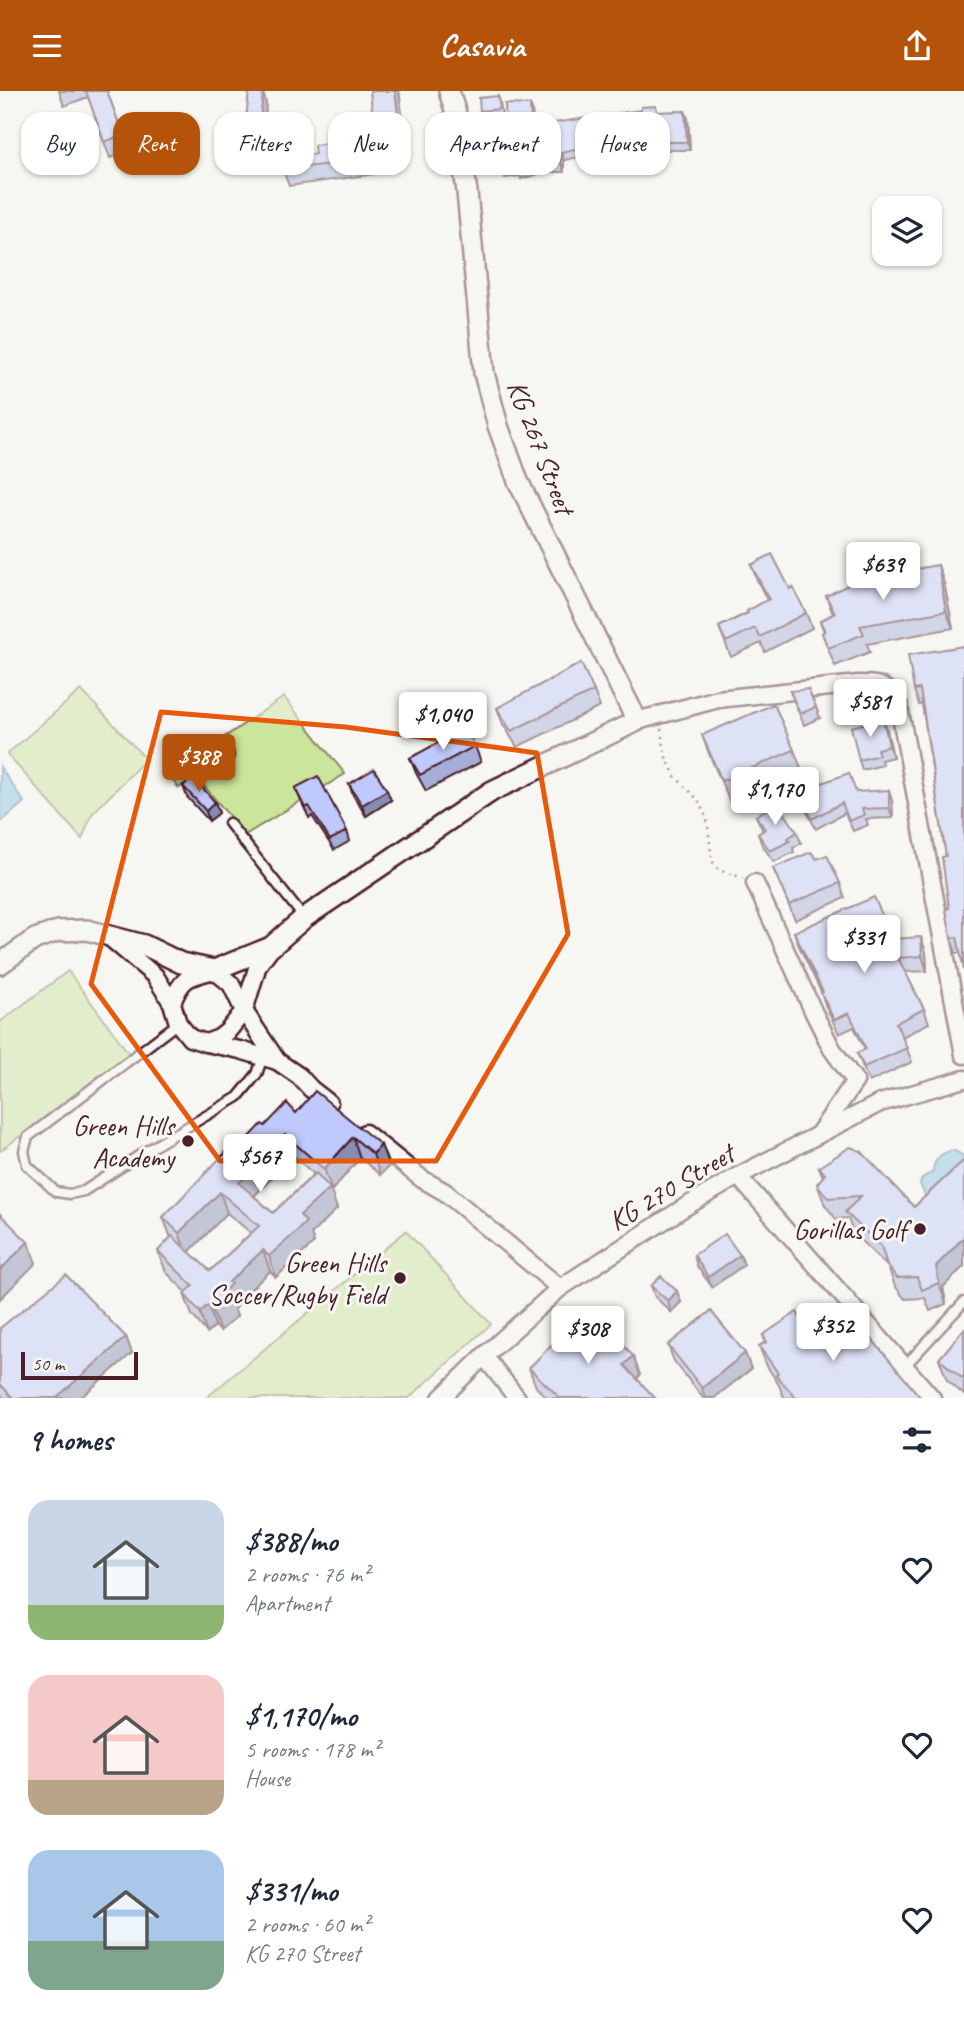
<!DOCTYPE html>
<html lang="en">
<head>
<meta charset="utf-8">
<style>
	body { margin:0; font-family:Caveat,sans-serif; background:#f2f2f3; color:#1f2937; height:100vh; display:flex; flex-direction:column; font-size:26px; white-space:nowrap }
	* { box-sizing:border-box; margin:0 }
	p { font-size:23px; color:#747a83 }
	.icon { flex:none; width:38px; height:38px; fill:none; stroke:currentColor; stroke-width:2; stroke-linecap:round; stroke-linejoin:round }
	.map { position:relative; height:1307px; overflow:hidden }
	.drawer { display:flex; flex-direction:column; background:#fff; flex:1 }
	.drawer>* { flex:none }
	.top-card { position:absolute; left:21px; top:21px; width:922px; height:63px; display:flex; gap:14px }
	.fabs { position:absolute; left:872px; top:105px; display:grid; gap:14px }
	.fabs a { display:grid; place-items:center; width:70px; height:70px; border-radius:14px; background:#fff; box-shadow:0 2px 5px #0004; font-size:35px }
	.scale { position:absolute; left:21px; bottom:18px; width:117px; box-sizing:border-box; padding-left:7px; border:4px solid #4a1f2b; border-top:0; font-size:19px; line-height:24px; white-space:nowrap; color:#4a1f2b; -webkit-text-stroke:5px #f6f6f2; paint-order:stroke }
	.price { position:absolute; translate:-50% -60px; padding:0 16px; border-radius:7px; background:#fff; color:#222; font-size:23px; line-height:46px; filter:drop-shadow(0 2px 4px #0008) }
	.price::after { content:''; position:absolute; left:50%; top:42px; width:21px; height:16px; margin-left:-10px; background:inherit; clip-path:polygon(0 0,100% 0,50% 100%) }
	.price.selected { background:#b45309; color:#fff }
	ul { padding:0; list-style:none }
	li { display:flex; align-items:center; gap:21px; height:175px; padding:0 28px }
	li span { display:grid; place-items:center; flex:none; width:196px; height:140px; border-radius:21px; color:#555 }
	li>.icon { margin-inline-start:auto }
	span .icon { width:84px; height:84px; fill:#fffc; stroke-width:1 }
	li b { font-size:30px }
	h2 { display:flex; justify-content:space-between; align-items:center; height:84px; padding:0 28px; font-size:30px }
	.tag { padding:0 24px; border-radius:21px; background:#fff; box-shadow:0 2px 5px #0004; font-size:24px; line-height:63px }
	.tag.selected { background:#b45309; color:#fff }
	header { display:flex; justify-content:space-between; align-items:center; height:91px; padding:0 28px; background:#b45309; color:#fff; font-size:32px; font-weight:700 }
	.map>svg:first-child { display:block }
	.green { fill:#cbe59b; stroke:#8a8263; stroke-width:2 }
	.water { fill:#85c3e5; stroke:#6d819b; stroke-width:2 }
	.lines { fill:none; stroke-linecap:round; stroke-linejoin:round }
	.service-casing { stroke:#4a1f2b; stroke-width:13 }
	.minor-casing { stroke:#4a1f2b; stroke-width:21 }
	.tertiary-casing { stroke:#4a1f2b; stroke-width:24 }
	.path { stroke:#4a1f2b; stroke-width:2.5; stroke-dasharray:2 5; stroke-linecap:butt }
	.service { stroke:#f6f6f2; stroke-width:8 }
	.minor { stroke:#f6f6f2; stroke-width:16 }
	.tertiary { stroke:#f6f6f2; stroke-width:19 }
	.wall { fill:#a5add8; stroke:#4a1f2b; stroke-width:2; fill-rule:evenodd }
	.shaded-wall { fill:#868db0; stroke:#4a1f2b; stroke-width:2 }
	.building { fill:#c0c9fb; stroke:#4a1f2b; stroke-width:2 }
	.marked { fill:none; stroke:#e8590c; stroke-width:5; stroke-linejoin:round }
	.poi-dot { fill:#4a1f2b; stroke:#f6f6f2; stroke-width:2.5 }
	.labels { text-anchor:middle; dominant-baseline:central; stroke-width:6; stroke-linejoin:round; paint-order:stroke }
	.street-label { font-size:28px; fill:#4a1f2b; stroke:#f6f6f2 }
	.poi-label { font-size:28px; fill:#4a1f2b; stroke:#f6f6f2; text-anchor:end }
</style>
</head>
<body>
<header><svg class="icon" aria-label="menu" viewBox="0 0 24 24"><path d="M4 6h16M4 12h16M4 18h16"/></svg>Casavia<svg class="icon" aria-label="share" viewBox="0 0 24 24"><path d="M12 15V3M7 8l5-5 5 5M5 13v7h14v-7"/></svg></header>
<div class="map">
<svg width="964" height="1307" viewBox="0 0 964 1307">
	<rect width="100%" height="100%" fill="#f6f6f2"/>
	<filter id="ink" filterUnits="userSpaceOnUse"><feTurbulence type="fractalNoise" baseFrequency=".0143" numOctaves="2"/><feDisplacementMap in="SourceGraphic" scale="14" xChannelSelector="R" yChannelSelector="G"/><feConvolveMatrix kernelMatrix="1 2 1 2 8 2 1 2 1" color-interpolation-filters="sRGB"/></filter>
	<g filter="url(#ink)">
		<g class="green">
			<polygon points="81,599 146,668 92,723 82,748 7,663"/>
			<polygon points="284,606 345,683 245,744 195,684 179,697 168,684"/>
			<polygon points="68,880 130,964 0,1060 0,931"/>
			<polygon points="406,1140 491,1233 409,1307 206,1307"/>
		</g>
		<g class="water">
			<polygon points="0,676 24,711 0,732"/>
			<path d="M953 1059 964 1065V1093L926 1107 920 1093 922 1087 933 1081C933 1068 941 1062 953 1059Z"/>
		</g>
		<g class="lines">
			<defs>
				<g id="service">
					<polyline points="229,732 304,827"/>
					<polyline points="178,932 28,1046 24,1060 27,1074 56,1101 70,1103 84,1100 146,1060 238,1006 257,983 263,966"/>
					<polyline points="904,1276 964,1211"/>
				</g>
				<g id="minor">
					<path d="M637 630 718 608 858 593C881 593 887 594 899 615L964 964"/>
					<polyline points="755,792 814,922 832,958 855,990 820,1041"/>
					<path d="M108 845 155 885 172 912 178 932 190 947 206 952 219 947 228 940 244 920 231 893 214 879C188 886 182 886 172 912"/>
					<polyline points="271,856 258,874 244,920 277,970 299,985 311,998 329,1012"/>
					<polyline points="206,952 240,959 277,970"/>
					<polyline points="365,1042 422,1088 445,1101 560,1197"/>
					<polyline points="738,1085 932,1307"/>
					<polyline points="484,1265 517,1307"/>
					<polyline points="441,1307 484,1265 560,1197 685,1116 738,1085 880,1012 964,988"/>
				</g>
				<polyline id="tertiary" points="0,873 35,848 58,840 87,839 144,854 181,872 214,879 271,856 304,827 492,700 637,630 518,390 498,335 484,282 467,101 456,23 449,0"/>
			</defs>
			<use href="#service" class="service-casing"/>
			<use href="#minor" class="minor-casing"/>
			<use href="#tertiary" class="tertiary-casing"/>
			<polyline class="path" points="661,638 666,666 675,685 698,709 707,728 712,770 719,779 743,787"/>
			<use href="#service" class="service"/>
			<use href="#minor" class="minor"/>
			<use href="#tertiary" class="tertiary"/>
		</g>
		<g class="wall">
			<polygon points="59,0 107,0 129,60 110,67 88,6 64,15"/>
			<polygon points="399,0 406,54 394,55 397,80 289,95 283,79 315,63 375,45"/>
			<polygon points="263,2 266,12 264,41 250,40 246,29"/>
			<polygon points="498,5 500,11 502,24 482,25 480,20"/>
			<polygon points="530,14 532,19 533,36 508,38 506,32"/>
			<polygon points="685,20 688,28 690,59 664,59 664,57 610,63 609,60 564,69 564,81 546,81 521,88 520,85 505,87 502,79 547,54 659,21"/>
			<polygon points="277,52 279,57 280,73 266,75 264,69"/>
			<polygon points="751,474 790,498 806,522 812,537 765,561 761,552 731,566 719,536 747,522 767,509 757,489"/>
			<polygon points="944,492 953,537 867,553 870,561 835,575 822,542 824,541 820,530 833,523 826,505"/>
			<polygon points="964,555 960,862 956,862 951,847 946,765 922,613 919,614 914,599"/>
			<polygon points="594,600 600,616 517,656 503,633 497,617"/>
			<polygon points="790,600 816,616 820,627 804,634"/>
			<polygon points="883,628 887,639 893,666 881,669 883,674 862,679 859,669"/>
			<polygon points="702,644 794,659 802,680 730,711 710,665"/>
			<polygon points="475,655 481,671 426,700 416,682 410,667"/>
			<polygon points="233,659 234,664 232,674 227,676 222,676 216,667 214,662"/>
			<polygon points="349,693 391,709 366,725 353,704"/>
			<polygon points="819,693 892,710 893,727 866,728 868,734 853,740 845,722 816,738 801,710 797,700"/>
			<polygon points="183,695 215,711 219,722 209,730 187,706"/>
			<polygon points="295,697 347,740 350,750 334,759 312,725 309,727"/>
			<polygon points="756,725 797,741 801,752 793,757 794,761 774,771 762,754 758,743 763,740"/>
			<polygon points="773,777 840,792 845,807 795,829"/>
			<polygon points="794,841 893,848 926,861 927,880 905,881 924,918 929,932 902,946 912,971 869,991 857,962 865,958 854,936 839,943 826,916 821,901 799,855"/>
			<path d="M296 1022 381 1054 389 1075 380 1084 360 1067 332 1099 330 1098 337 1118 311 1143 314 1152 276 1186 270 1180 237 1211 238 1214 234 1218 237 1225 220 1240 215 1235 207 1242 192 1224 184 1203 186 1201 166 1181 158 1160 171 1147 163 1126 265 1035ZM293 1065 314 1083 273 1122 254 1105ZM227 1122 251 1142 210 1180 189 1161Z"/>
			<polygon points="964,1069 964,1175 943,1196 946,1213 930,1220 925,1207 905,1208 895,1195 888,1176 853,1142 848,1127 836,1128 825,1114 817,1093 823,1086 819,1076 914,1116"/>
			<polygon points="694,1164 740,1164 744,1174 712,1196 697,1175"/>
			<polygon points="651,1195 681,1211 671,1221 655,1206"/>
			<polygon points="0,1237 126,1246 132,1262 80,1307 4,1307 0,1303"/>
			<polygon points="964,1238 964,1304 947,1289 939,1268"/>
			<polygon points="763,1244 816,1251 921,1307 785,1307 783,1304 779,1294 767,1275 759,1255 765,1251"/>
			<polygon points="558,1249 619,1258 633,1265 640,1284 637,1288 655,1307 547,1307 536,1296 529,1277"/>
			<polygon points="668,1254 745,1262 751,1278 714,1307 703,1307 674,1270"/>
		</g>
		<g class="shaded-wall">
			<polygon points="395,0 399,0 406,54 400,38"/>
			<polygon points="263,2 266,12 264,41 260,30"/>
			<polygon points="530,14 532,19 533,36 531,31"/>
			<polygon points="685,20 688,28 690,59 687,51"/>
			<polygon points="388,40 394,55 397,80 392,65"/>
			<polygon points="561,61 564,69 564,81 561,72"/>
			<polygon points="938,474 944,492 953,537 946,520"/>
			<polygon points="883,628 887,639 893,666 889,655"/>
			<polygon points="233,659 234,664 232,674 230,668"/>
			<polygon points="387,699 391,709 366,725 362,714"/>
			<polygon points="889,699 892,710 893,727 889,717"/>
			<polygon points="215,711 219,722 209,730 206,720"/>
			<polygon points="921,846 926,861 927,880 922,865"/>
			<polygon points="285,1044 293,1065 246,1113 239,1092"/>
			<polygon points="353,1046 360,1067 332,1099 324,1078"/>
			<polygon points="381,1054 389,1075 380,1084 373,1063"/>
			<polygon points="330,1097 337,1118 311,1143 314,1152 276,1186 269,1165 300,1124"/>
			<polygon points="220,1101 227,1122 187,1163 179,1142"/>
			<polygon points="964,1146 964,1175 943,1196 946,1213 939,1192 936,1175"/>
			<polygon points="28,1151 36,1172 0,1208 0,1179"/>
			<polygon points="263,1159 270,1180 237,1211 238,1214 234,1218 237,1225 220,1240 212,1219 229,1191"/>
			<polygon points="740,1164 744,1174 712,1196 708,1186"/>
			<polygon points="677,1200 681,1211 671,1221 668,1210"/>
			<polygon points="208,1214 215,1235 207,1242 200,1221"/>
			<polygon points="126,1246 132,1262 80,1307 56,1307"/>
			<polygon points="745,1262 751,1278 714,1307 705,1307 702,1297"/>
			<polygon points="633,1265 640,1284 631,1294 624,1274"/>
		</g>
		<g class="building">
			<polygon points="86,0 107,0 123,44 104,51"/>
			<polygon points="249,0 263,2 260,30 246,29"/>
			<polygon points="370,0 395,0 400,38 388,40 392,65 283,79 281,67 315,63 314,54 375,45"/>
			<polygon points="498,5 500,18 480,20 479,7"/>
			<polygon points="505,13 530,14 531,31 506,32"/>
			<polygon points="656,15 657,21 685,20 687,51 661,51 661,49 607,55 607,51 561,61 561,72 543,73 518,79 517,76 502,79 500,63 547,54 546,33 641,19 641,16"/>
			<polygon points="277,52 278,68 264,69 262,53"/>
			<polygon points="772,463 790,498 793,496 806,522 760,546 755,537 726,551 719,536 748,522 747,520 769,508 751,474"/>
			<polygon points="938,474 946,520 860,535 864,543 828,557 822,542 825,540 820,530 835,522 826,505 860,488"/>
			<polygon points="964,555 964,879 957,846 951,847 946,818 949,817 942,766 946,765 920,598 914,599 908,564"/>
			<polygon points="581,572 594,600 511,640 497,617"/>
			<polygon points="808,598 816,616 800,623 790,600"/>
			<polygon points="774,613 794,659 722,690 702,644"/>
			<polygon points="883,628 889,655 877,658 879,664 859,669 851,636"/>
			<polygon points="465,637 475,655 420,684 410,667"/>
			<circle cx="224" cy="662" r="9"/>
			<polygon points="374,678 387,699 362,714 349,693"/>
			<polygon points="849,682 856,701 889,699 889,717 862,718 864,724 849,730 842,712 812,728 797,700 816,689 819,693"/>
			<polygon points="318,685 347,740 330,749 309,715 305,717 295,697"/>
			<polygon points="193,686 215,711 206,720 183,695"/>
			<polygon points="777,711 797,741 788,747 790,750 770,760 758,743 765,738 756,725"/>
			<polygon points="811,761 817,768 827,764 840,792 789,814 773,777"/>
			<polygon points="874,806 893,848 921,846 922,865 898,867 924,918 896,932 907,957 864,976 857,962 866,958 849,922 834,929 821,902 823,901 794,841"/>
			<polygon points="315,1000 381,1054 373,1063 353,1046 324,1078 285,1044 239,1092 273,1122 316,1082 330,1097 300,1124 306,1131 294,1143 269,1165 263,1159 229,1191 231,1193 225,1199 229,1204 212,1219 208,1214 200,1221 184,1203 193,1195 158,1160 172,1145 210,1180 259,1135 220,1101 179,1142 163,1126 227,1060 232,1065 262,1033 265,1035 287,1012 296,1022"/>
			<polygon points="850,1056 861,1060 914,1116 964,1069 964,1146 936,1175 939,1192 922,1199 917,1186 897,1187 887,1174 881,1155 845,1121 861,1105 828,1107 817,1093 825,1083 819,1076"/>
			<polygon points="0,1123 28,1151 0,1179"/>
			<polygon points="725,1143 740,1164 708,1186 694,1164"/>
			<polygon points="66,1184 126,1246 56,1307 13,1307 0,1293 0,1237"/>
			<polygon points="661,1185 677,1200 668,1210 651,1195"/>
			<polygon points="711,1220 745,1262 702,1297 668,1254"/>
			<polygon points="797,1221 816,1251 851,1223 921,1307 796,1307 776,1284 778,1282 759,1255 767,1251 763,1244"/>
			<polygon points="587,1223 619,1258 623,1253 633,1265 624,1274 655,1307 560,1307 529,1277 557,1248 558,1249"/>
			<polygon points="964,1238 964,1284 962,1287 939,1268"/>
		</g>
	</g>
	<path d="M0 0H964V1307H0ZM161 621 345 636 537 662 568 843 436 1070H220L91 893Z" fill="#f6f6f2" fill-opacity=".55" fill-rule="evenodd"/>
	<path class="marked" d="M161 621 345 636 537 662 568 843 436 1070H220L91 893Z"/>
	<g class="poi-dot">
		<circle cx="188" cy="1050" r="7"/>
		<circle cx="920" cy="1138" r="7"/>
		<circle cx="400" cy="1187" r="7"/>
	</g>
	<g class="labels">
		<g class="street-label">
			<text transform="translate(541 356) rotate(69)">KG 267 Street</text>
			<text transform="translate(671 1096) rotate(-31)">KG 270 Street</text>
		</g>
		<g class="poi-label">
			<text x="174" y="1034">Green Hills<tspan x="174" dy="32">Academy</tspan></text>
			<text x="906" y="1138">Gorillas Golf</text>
			<text x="386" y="1171">Green Hills<tspan x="386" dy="32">Soccer/Rugby Field</tspan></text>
		</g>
	</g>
</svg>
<div class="fabs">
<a><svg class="icon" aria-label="layers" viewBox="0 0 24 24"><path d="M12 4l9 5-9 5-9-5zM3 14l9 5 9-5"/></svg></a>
</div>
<div class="scale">50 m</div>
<b class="price" style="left:883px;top:511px">$639</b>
<b class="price" style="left:870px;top:648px">$581</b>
<b class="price" style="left:443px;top:661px">$1,040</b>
<b class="price selected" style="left:199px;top:703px">$388</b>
<b class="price" style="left:775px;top:736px">$1,170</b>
<b class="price" style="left:864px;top:884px">$331</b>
<b class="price" style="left:260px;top:1103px">$567</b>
<b class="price" style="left:833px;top:1272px">$352</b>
<b class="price" style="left:588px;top:1275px">$308</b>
<div class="top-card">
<a class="tag">Buy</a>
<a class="tag selected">Rent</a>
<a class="tag">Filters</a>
<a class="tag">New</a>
<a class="tag">Apartment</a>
<a class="tag">House</a>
</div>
</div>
<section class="drawer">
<h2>9 homes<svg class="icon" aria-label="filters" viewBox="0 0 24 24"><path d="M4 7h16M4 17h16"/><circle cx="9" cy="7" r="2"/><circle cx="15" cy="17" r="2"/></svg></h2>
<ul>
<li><span style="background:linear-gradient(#c9d6e8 75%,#8fb573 0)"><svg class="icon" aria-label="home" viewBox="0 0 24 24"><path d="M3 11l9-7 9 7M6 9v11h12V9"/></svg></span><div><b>$388/mo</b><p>2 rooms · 76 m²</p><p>Apartment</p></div><svg class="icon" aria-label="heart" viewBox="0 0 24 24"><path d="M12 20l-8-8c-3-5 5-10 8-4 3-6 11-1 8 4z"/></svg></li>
<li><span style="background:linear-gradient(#f6c9c9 75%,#b9a48a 0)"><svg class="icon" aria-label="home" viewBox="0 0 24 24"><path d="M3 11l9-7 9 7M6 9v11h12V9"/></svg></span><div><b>$1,170/mo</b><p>5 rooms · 178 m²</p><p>House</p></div><svg class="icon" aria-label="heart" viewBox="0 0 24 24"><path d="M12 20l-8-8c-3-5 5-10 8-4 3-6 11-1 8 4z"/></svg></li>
<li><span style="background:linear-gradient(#a9c7e8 65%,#7fa58c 0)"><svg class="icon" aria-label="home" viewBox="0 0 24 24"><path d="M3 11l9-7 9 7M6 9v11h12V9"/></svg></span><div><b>$331/mo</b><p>2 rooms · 60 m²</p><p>KG 270 Street</p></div><svg class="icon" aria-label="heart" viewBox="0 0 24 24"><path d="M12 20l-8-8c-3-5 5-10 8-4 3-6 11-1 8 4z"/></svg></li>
</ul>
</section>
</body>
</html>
